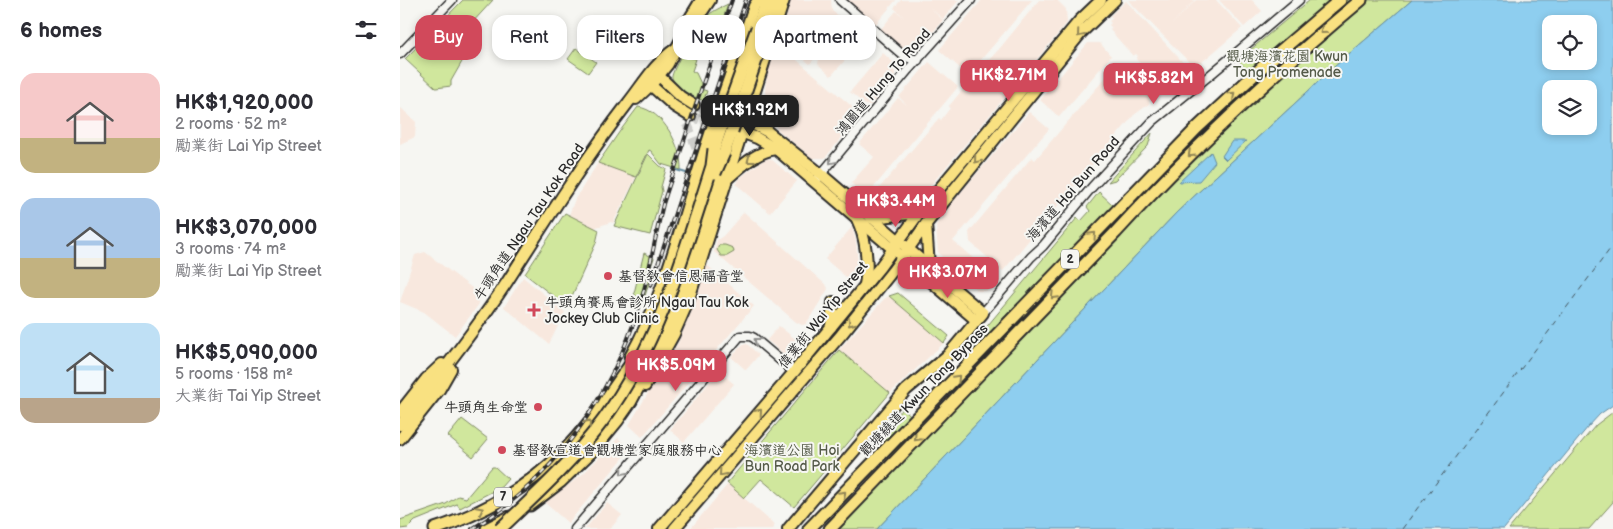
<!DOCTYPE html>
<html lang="en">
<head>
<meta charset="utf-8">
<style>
	body { margin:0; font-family:"Balsamiq Sans","LXGW WenKai TC",sans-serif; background:#f2f2f3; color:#2b2b33; height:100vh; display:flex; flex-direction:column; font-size:19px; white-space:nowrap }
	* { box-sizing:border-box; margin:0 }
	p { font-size:16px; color:#7c7c81 }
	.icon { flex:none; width:28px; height:28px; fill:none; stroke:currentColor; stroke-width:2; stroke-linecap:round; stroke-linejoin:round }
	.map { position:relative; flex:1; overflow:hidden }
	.details { display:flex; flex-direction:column; background:#fff; width:400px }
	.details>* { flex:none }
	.banner { position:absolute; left:15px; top:15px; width:475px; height:45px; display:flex; gap:10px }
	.buttons { position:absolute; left:1142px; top:15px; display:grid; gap:10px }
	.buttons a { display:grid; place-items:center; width:55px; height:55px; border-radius:10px; background:#fff; box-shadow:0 2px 8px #0003; font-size:25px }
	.price { position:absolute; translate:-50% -42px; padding:0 11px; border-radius:10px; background:#d1495b; color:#fff; font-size:16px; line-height:32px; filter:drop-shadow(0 1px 2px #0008) }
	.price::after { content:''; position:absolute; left:50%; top:30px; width:15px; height:11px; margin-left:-8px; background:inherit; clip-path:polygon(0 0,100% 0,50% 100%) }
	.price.on { background:#222; color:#fff }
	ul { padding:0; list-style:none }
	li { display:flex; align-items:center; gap:15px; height:125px; padding:0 20px }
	li span { display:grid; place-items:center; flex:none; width:140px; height:100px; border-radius:15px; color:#555 }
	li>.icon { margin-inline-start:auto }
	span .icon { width:60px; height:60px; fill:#fffc; stroke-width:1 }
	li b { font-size:21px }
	h2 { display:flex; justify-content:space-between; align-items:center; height:60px; padding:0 20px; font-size:21px }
	.pill { padding:0 18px; border-radius:15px; background:#fff; box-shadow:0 2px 8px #0003; font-size:18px; line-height:45px }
	.pill.on { background:#d1495b; color:#fff }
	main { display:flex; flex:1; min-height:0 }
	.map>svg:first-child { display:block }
	.built { fill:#f8e8de }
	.green { fill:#d0e79d; stroke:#7e8964 }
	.water { fill:#8eceef; stroke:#668da1; fill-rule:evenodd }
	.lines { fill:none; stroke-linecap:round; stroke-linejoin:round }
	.stream { stroke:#668da1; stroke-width:2 }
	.ferry { stroke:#44545c; stroke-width:1; stroke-dasharray:6 5; stroke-linecap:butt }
	.major-tunnel { stroke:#cdcdca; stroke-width:10; stroke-dasharray:10 5; stroke-linecap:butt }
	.minor-casing { stroke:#2b2b2b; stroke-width:11 }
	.major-casing { stroke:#2b2b2b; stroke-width:14 }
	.highway-casing { stroke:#2b2b2b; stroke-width:15 }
	.minor { stroke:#f6f6f2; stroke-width:8 }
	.major { stroke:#f9e181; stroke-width:10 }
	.highway { stroke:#f9e181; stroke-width:11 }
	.rail-casing { stroke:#2b2b2b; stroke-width:4 }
	.rail { stroke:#f6f6f2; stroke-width:2; stroke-dasharray:5.5; stroke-linecap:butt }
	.highway-bridge-casing { stroke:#2b2b2b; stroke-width:15; stroke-linecap:butt }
	.highway-bridge { stroke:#f9e181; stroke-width:11 }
	.oneway { stroke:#928656 }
	.oneway2 { stroke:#90908e }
	.poi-dot { fill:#d1495b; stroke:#f6f6f2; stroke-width:2 }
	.labels { text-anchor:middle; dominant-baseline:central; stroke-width:4; stroke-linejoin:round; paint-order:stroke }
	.shield { fill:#f6f6f2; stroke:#686867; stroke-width:1 }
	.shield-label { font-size:12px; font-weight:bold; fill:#2b2b2b }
	.park-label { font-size:14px; fill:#545a48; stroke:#f6f6f2 }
	.street-label { font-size:14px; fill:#2b2b2b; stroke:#f6f6f2 }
	.poi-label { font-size:14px; fill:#2b2b2b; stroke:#f6f6f2; text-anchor:start }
</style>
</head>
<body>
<main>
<section class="details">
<h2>6 homes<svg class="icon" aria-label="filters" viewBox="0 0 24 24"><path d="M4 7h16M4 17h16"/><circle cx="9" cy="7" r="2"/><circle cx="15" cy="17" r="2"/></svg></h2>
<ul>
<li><span style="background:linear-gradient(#f6c9c9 65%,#c2b280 0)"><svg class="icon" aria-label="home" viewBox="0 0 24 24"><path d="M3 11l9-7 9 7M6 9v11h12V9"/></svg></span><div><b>HK$1,920,000</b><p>2 rooms · 52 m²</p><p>勵業街 Lai Yip Street</p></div></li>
<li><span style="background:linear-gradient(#a9c7e8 60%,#c2b280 0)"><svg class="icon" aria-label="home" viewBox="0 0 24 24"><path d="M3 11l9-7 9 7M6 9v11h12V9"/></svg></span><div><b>HK$3,070,000</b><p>3 rooms · 74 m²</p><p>勵業街 Lai Yip Street</p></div></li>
<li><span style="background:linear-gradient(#bfe0f5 75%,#b9a48a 0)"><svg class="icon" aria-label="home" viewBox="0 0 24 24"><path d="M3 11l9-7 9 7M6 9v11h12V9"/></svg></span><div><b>HK$5,090,000</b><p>5 rooms · 158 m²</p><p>大業街 Tai Yip Street</p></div></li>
</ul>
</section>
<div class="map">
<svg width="1213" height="529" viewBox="0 0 1213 529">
	<rect width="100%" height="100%" fill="#f6f6f2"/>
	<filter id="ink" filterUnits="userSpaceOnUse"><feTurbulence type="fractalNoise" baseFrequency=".02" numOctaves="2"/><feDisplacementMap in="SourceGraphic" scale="10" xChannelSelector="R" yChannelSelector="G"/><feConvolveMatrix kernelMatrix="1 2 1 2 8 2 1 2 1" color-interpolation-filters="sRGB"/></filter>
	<g filter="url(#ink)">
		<g class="built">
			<polygon points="391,0 431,0 432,11 443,19 443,24 410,64 379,40"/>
			<polygon points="448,0 496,0 475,25 448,2"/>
			<polygon points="501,0 559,0 543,19 529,7 543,20 518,50 505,51 480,30 496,11 504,17 494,8"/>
			<polygon points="582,0 632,0 568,75 539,50"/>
			<polygon points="639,0 657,0 666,9 667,23 637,59 625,49 637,59 513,206 474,209 469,205 469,200 539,118 541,120 550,108 549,106 588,59 589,60 600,48"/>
			<polygon points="728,0 795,0 771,25 796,0 816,0 842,28 795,68"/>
			<polygon points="819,0 852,0 862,11 844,27"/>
			<polygon points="726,1 792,72 775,87 762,87 736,59 738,56 736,54 733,56 710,30 712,28 709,25 711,23 709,21 713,18 710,16"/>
			<polygon points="447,26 463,40 431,76 418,64 419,58"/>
			<polygon points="688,43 700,43 711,56 659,117 640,100"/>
			<polygon points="378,44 461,114 425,158 412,158 378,130 373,123 365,105 365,88 369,67"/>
			<polygon points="483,53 494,63 495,76 471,105 465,105 450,92"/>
			<polygon points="529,62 558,87 469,193 464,195 451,183 474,157 459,144 498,98 507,105 499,97"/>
			<polygon points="718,63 750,96 749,104 734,115 603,271 570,242 569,232 632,157 635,160"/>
			<polygon points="0,107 16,122 15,137 0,144"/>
			<polygon points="629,112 649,129 553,241 597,279 586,291 578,291 540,258 542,256 538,252 536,225 547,212 546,210"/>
			<polygon points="365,159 371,159 397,181 370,213 336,184 342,176"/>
			<polygon points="198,163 236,177 213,223 211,222 194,228 169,215 175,199"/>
			<polygon points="344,212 427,286 428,289 406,324 402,325 396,322 314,252 317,240 323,236"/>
			<polygon points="452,227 456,242 459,277 454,284 425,259"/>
			<polygon points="25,252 72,288 79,304 55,336 24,312 0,302 15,255"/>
			<polygon points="307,265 354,306 242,437 229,425 278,343 295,301"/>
			<polygon points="123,277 165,312 149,344 104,307"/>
			<polygon points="489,296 544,343 490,393 439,350 484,299"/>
			<polygon points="379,326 404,346 394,358 389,359 367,340"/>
			<polygon points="347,344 359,355 346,370 331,357 342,345"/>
			<polygon points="319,371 334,384 284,442 270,430"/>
			<polygon points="218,438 231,449 168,523 145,503 184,473"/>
			<polygon points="328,484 375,525 372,529 290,529"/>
			<polygon points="207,503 222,515 210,529 185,529"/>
		</g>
		<g class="green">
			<polygon points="63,0 93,0 60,36 63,60 51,81 51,86 36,88 5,59"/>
			<polygon points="910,0 1012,0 944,58 777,212 477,529 437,529 501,462 475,440 503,408 528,432 586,371 564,354 677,218 681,221 690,211 687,207 699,192 728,219 862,88 838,60"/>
			<path d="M328 4 324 16 311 23H308L304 34 297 32 289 57 296 59 292 71 296 73 302 86 301 89 307 91 305 97 311 99 310 103C298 99 277 91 272 78 270 72 299 23 305 18 312 11 320 8 328 4Z"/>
			<polygon points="196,41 206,48 198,59 188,52"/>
			<polygon points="176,48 196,62 188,73 168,59"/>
			<path d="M238 107C263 110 282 147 281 170L261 164 251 151 249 150 236 177 198 163 220 131Z"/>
			<polygon points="752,133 748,146 715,180 708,182"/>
			<polygon points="248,154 260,166 266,169 261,187 262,191 250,235 214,226"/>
			<polygon points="165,213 199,230 196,243 167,307 125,274"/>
			<polygon points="319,245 325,245 333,248 334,252 327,256 321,256 317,250"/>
			<polygon points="244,253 254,258 249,272 251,277 243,302 238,299 234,293"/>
			<polygon points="498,293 549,336 544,343 489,296"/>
			<polygon points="439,350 490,393 394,507 361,479 344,498 327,483"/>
			<polygon points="1213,412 1213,502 1189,529 1109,529 1196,425"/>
			<polygon points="62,419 88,439 73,457 48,436"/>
			<polygon points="92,467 95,467 108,479 101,487 60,508 57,504 15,521 8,528 0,529 0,520 46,504 58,496 66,498"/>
		</g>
		<g class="water">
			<path d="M1012 0H1213V405L1200 414 1188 427 1104 529H477L777 212 944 58ZM1151 24H1189V61H1151ZM1151 89H1189V126H1151Z"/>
			<polygon points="832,141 846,141 826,160 822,156"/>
			<polygon points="811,152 815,162 799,181 779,182"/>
		</g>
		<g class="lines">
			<polyline class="stream" points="273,169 286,173"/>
			<polyline class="ferry" points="1002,529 1213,245"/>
			<g class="major-tunnel">
				<polyline points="294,105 312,111"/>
				<polyline points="290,116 308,122"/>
				<polyline points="287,124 298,151"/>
			</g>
			<defs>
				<g id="minor">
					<polyline points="440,0 505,57 518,60"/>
					<polyline points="0,54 52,0"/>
					<polyline points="418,178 508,70 571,0"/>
					<polyline points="583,313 631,257 643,246 692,187 752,122 810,75 899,0"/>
					<polyline points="175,529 340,336 350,336 354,338 394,372"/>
				</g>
				<g id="major">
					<polyline points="292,27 310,0"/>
					<polyline points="255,72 281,97 294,105"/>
					<polyline points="246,81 274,106 290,116"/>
					<polyline points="236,99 251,85 268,64 285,32 285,26 301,0"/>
					<polyline points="353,100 353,109 367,131"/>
					<polyline points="312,111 345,120 368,132 421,174 583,313 548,355 506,390 388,529"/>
					<polyline points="335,130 357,138 376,149 576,320"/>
					<path d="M328 178C343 165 356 152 376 149"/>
					<polyline points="471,218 519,213"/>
					<path d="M457 219C466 238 469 264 465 285"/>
					<polyline points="526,224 529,266"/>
					<polyline points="431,327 433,302"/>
					<path d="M230 357C263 299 279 231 299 168 316 113 336 60 354 6L358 0"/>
					<polyline points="245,386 274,334 288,302 384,0"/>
					<polyline points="0,412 26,379 42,364"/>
					<path d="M0 425C37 379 74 332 107 282 146 221 184 160 228 103 243 84 255 63 275 49"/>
					<polyline points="0,439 39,390 51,369"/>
					<polyline points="259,529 394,372 480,267 519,213 680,20 701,0"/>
					<polyline points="274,529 441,335 494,269 526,224 681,33 715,0"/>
				</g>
				<g id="highway">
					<polyline points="357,28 367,0"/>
					<polyline points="366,31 376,0"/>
					<polyline points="314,149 321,128"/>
					<polyline points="324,153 332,131"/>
					<polyline points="276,261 306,164"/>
					<polyline points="130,505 160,482 194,449 217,421 231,401 264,339 280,303 322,169"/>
					<path d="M35 529C81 514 128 488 162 453 184 431 203 404 221 378 227 369 234 360 240 350"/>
					<polyline points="87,529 110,517"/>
					<polyline points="409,529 797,128 870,60 940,0"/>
					<path d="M430 529 716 232C792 149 874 73 961 0"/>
				</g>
			</defs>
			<use href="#minor" class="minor-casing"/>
			<use href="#major" class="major-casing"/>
			<use href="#highway" class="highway-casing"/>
			<use href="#minor" class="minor"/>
			<use href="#major" class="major"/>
			<use href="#highway" class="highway"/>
			<defs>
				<g id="rail">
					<polyline points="251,285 346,0"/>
					<path d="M72 529C155 479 212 395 240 304 250 271 255 237 263 204 271 178 281 152 289 125 303 84 317 42 332 0"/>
				</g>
			</defs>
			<use href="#rail" class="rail-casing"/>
			<use href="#rail" class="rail"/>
			<defs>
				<g id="highway-bridge">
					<polyline points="321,128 357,28"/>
					<polyline points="332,131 366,31"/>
					<polyline points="315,173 324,153"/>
					<path d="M100 529C136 495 174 460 204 419 259 343 284 254 312 166L314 149"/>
				</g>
			</defs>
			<use href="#highway-bridge" class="highway-bridge-casing"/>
			<use href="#highway-bridge" class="highway-bridge"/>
		</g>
		<defs><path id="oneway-chevron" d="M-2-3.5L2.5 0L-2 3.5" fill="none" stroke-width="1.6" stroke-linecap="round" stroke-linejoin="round" transform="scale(1.25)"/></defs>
		<g class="oneway">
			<use href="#oneway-chevron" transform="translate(923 31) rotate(140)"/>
			<use href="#oneway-chevron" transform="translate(680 34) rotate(130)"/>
			<use href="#oneway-chevron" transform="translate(832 95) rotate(-43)"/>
			<use href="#oneway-chevron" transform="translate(791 154) rotate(136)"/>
			<use href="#oneway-chevron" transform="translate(350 160) rotate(142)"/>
			<use href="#oneway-chevron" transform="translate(577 160) rotate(129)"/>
			<use href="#oneway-chevron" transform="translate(693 235) rotate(-47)"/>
			<use href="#oneway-chevron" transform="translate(654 296) rotate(134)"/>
			<use href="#oneway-chevron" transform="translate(451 323) rotate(129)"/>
			<use href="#oneway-chevron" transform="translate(557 378) rotate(-46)"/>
			<use href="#oneway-chevron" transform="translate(359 412) rotate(-49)"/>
			<use href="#oneway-chevron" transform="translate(188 423) rotate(-51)"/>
			<use href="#oneway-chevron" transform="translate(517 438) rotate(134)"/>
			<use href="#oneway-chevron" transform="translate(322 473) rotate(131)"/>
			<use href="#oneway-chevron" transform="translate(443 494) rotate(-45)"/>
			<use href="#oneway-chevron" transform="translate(80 510) rotate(-27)"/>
		</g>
		<g class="oneway2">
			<use href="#oneway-chevron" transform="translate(432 161) rotate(130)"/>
			<use href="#oneway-chevron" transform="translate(357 341) rotate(-142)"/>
			<use href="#oneway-chevron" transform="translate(223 472) rotate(130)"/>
		</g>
	</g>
	<g class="poi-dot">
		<circle cx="208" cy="276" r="5"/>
		<path d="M131.5 302.5h5v5h5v5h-5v5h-5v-5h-5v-5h5z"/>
		<circle cx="138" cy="407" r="5"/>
		<circle cx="102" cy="450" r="5"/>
	</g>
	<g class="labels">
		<g class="shield">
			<rect x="661" y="249.5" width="18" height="19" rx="4"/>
			<rect x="94" y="487.5" width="18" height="19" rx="4"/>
		</g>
		<g class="shield-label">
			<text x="670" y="259">2</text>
			<text x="103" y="497">7</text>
		</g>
		<g class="park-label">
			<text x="887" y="56">觀塘海濱花園 Kwun<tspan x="887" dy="16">Tong Promenade</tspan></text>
			<text x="392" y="450">海濱道公園 Hoi<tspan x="392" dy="16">Bun Road Park</tspan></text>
		</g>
		<g class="street-label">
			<text transform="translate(483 82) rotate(-49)">鴻圖道 Hung To Road</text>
			<text transform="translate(673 189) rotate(-49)">海濱道 Hoi Bun Road</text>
			<text transform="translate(129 222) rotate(-56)">牛頭角道 Ngau Tau Kok Road</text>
			<text transform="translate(423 315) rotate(-51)">偉業街 Wai Yip Street</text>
			<text transform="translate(524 390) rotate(-46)">觀塘繞道 Kwun Tong Bypass</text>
		</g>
		<g class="poi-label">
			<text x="218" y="276">基督教會信恩福音堂</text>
			<text x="145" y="302">牛頭角賽馬會診所 Ngau Tau Kok<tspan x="145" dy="16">Jockey Club Clinic</tspan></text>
			<text x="128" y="407" text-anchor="end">牛頭角生命堂</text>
			<text x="112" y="450">基督教宣道會觀塘堂家庭服務中心</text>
		</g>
	</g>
</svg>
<div class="buttons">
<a><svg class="icon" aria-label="locate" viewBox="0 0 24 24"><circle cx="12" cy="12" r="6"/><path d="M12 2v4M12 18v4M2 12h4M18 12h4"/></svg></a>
<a><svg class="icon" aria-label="layers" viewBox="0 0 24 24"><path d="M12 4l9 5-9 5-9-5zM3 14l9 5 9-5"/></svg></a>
</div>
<b class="price" style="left:609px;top:102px">HK$2.71M</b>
<b class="price" style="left:754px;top:105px">HK$5.82M</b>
<b class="price on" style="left:350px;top:137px">HK$1.92M</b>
<b class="price" style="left:496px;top:228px">HK$3.44M</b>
<b class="price" style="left:548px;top:299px">HK$3.07M</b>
<b class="price" style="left:276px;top:392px">HK$5.09M</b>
<div class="banner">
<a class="pill on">Buy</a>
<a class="pill">Rent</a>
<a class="pill">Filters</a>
<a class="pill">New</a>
<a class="pill">Apartment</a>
</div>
</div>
</main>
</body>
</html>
